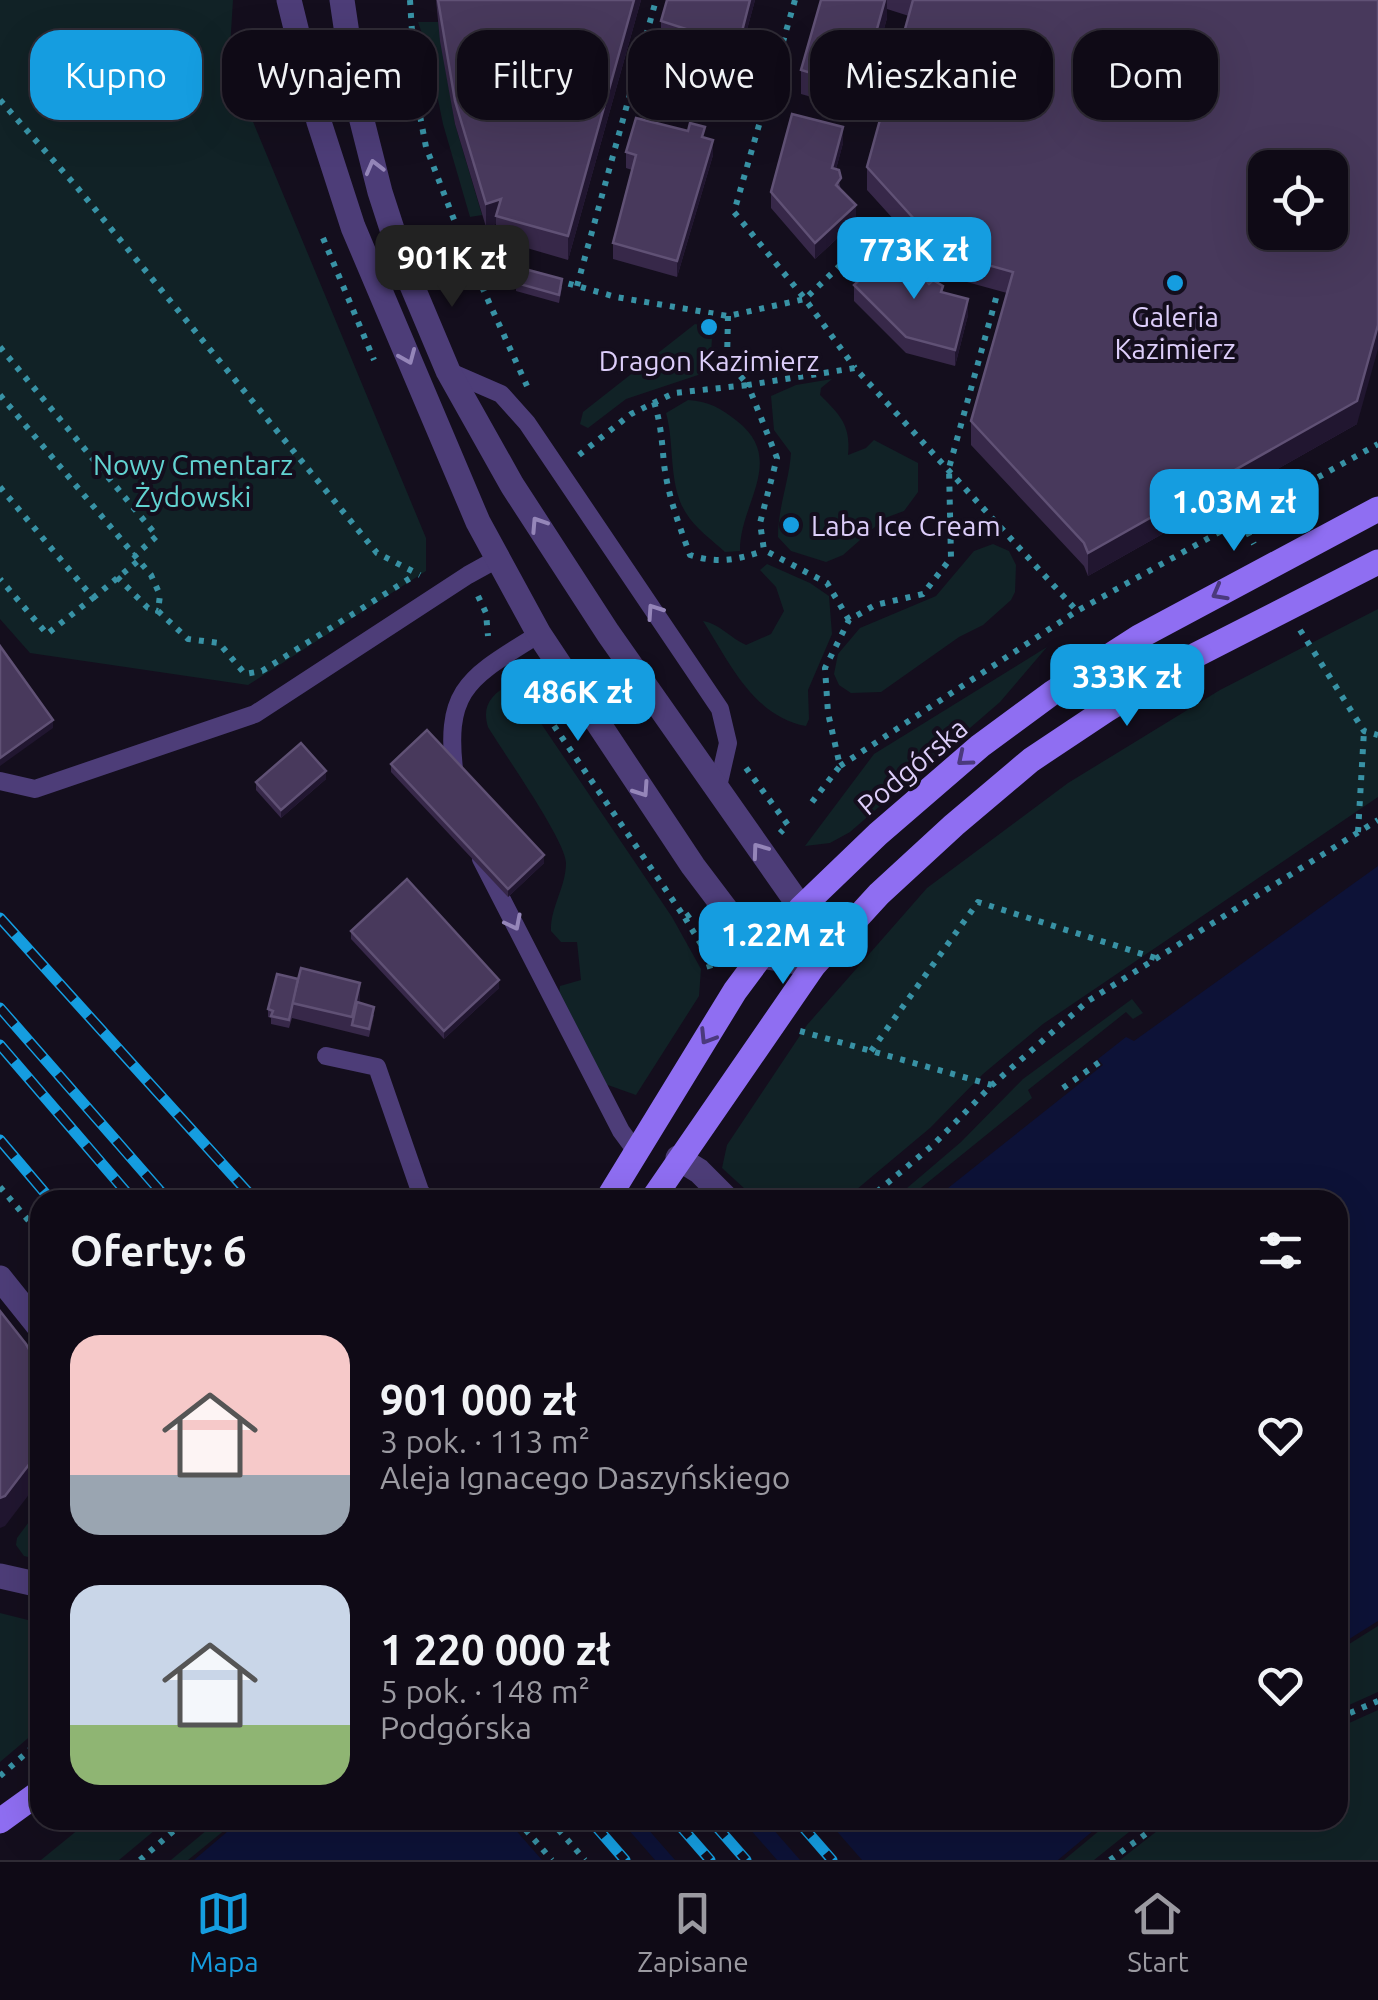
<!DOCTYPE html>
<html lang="pl">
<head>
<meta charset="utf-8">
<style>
	body { margin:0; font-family:Ubuntu,sans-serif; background:#1d1823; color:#f1f3f6; height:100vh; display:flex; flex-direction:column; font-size:38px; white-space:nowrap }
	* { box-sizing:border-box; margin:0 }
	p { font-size:32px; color:#9b9aa1 }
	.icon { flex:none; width:55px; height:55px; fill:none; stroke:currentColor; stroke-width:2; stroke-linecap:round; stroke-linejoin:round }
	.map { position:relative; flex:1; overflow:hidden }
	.details { position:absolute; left:30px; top:1190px; width:1318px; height:640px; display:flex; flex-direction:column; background:#0f0a16; border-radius:30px; box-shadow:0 10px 40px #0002,0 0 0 2px #2f2b35 }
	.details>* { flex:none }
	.guide { position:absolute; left:30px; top:30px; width:1320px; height:90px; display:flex; gap:20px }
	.fabs { position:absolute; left:1248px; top:150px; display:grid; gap:20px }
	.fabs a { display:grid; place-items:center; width:100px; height:100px; border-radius:20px; background:#0f0a16; box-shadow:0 10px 40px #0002,0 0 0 2px #2f2b35; font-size:50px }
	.price { position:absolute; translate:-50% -85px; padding:0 22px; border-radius:20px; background:#159de0; color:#fff; font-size:32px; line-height:65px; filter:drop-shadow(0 2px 5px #0008) }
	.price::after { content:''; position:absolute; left:50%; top:60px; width:30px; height:22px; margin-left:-15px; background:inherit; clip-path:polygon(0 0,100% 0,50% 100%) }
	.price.active { background:#222; color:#fff }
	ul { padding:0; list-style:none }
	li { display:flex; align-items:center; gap:30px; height:250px; padding:0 40px }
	li span { display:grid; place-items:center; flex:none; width:280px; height:200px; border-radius:30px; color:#555 }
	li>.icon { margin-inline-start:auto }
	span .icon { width:120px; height:120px; fill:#fffc; stroke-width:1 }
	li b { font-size:42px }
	h2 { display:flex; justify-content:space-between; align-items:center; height:120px; padding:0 40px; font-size:42px }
	.chip { padding:0 35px; border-radius:30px; background:#0f0a16; box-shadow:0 10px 40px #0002,0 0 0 2px #2f2b35; font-size:35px; line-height:90px }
	.chip.active { background:#159de0; color:#fff }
	.tab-bar { display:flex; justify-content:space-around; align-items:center; height:140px; border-top:2px solid #2f2b35; background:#0f0a16; font-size:28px; color:#9b9aa1 }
	.tab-bar a { display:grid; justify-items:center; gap:5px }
	.tab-bar .active { color:#159de0 }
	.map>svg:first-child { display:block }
	.green { fill:#112226 }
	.water { fill:#0d1237 }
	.pier { fill:#140e1d }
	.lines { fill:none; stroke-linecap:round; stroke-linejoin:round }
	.path { stroke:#3892a5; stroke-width:6; stroke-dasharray:5 8; stroke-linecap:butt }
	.lane { stroke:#4d3d78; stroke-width:18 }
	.street { stroke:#4d3d78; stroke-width:25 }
	.secondary { stroke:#8f6ef2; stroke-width:25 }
	.rail-casing { stroke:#159de0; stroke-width:11 }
	.rail { stroke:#140e1d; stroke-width:8; stroke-dasharray:22; stroke-linecap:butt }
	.wall { fill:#372849 }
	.shaded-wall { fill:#211630 }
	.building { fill:#48395c; stroke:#605175; stroke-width:2.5; fill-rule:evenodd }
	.oneway { stroke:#9586b9 }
	.oneway2 { stroke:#4b397d }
	.poi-dot { fill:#159de0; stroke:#140e1d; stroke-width:4 }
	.labels { text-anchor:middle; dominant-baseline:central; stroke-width:8; stroke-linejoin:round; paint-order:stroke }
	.poi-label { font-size:28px; fill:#ddcefa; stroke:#140e1d }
	.park-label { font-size:28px; fill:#62d3d1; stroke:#140e1d }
	.street-label { font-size:28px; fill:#ddcefa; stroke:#140e1d }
</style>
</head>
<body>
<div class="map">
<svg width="1378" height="1860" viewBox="0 0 1378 1860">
	<rect width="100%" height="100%" fill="#140e1d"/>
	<g class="green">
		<polygon points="0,0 233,0 229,64 426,538 426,571 248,685 30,653 0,619"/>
		<polygon points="418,22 438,22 455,124 482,215 470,217 443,124 428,51"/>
		<polygon points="402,44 413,104 398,106 387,47"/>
		<polygon points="695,324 706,326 712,338 711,354 710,363 698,375 626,399 588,428 580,424 583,412"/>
		<path d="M832 379 821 388 820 395C840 415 851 425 848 455L866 448 874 440 918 463V492L904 511 885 518 843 555 826 562 791 551 778 537C778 507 789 482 791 453L774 430 771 396 796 385Z"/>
		<path d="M688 400C708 401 721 408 737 421 787 460 739 504 740 551L725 552C712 540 695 528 686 513 668 485 675 445 666 413Z"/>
		<polygon points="993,544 1009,551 1016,565 1015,592 1011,600 983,625 959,637 881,692 851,693 839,685 834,674 838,654 860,628 936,596 974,551"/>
		<path d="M767 564 810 583 829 596 832 634 808 690 809 719 806 726C753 716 730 663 703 621 720 624 730 638 746 645L771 634 784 611 776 587 760 570Z"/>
		<polygon points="1378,609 1378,797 1043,1024 983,1074 930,1128 844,1200 757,1200 722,1168 727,1145 807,1025 927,888 1068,783 1220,690"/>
		<polygon points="1047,647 1000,702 850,832 830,843 805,846 874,754"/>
		<path d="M513 682 672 917 701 969 699 996 636 1095 605 1084 559 994 560 986 581 980 577 942H561L551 931C550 908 566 887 566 863 566 841 503 752 488 727 481 704 493 693 513 682Z"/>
		<polygon points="1132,999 1143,1013 1133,1019 1126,1012 1028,1090 1032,1098 906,1200 893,1200 961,1142 1023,1079"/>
		<polygon points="40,1507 40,1560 24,1556 16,1545 17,1538"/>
		<polygon points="0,1613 40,1623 40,1728 0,1762"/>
		<polygon points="1378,1626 1378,1692 1338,1710 1338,1651"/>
		<polygon points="1378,1710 1378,1860 1120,1860 1171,1820 1338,1820 1338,1728"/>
		<polygon points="90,1820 167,1820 119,1860 41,1860"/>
		<polygon points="219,1820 237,1820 188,1860 171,1860"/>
		<polygon points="1112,1820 1144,1820 1094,1860 1064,1860"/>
	</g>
	<g class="water">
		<polygon points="1378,866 1378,1621 1338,1646 1338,1200 933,1200 1103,1065 1098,1059 1126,1037 1134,1041"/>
		<polygon points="241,1820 1106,1820 1058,1860 194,1860"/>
	</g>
	<g class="pier">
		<polygon points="507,1820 620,1820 655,1860 542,1860"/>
		<polygon points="640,1820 742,1820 777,1860 675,1860"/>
		<polygon points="765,1820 827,1820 862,1860 800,1860"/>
	</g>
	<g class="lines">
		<g class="path">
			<polyline points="410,0 416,95 426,147 468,256 527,386"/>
			<polyline points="795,0 734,212 805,299 855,368"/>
			<polyline points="0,100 76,186 377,553 420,575"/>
			<polyline points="323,238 374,360"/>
			<polyline points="469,256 524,272"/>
			<polyline points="556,280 616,297 728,316 805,299 876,231"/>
			<polyline points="577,286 656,0"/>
			<polyline points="728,316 727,360 747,384"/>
			<polyline points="0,347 157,536 134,556"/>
			<polyline points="0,395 151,575 160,595 158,611 188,639 219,643 245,674 262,671 412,577"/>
			<path d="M654 402C661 424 662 442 664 464 668 496 679 525 690 555 718 564 736 560 763 551"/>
			<polyline points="579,455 631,414 674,393 748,385"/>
			<polyline points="0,487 93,598 47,634 0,579"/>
			<polyline points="1241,520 1254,544"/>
			<polyline points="117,577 148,608 158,611"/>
			<polyline points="478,596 486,613 488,636"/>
			<polyline points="93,598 138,561"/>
			<polyline points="849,620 827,583 764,550 760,523 777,458 748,385 855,368 1077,611"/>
			<polyline points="1300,630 1364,731 1378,735"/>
			<polyline points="514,675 531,692 685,918 693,912"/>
			<polyline points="840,766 1077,611 1378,444"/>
			<polyline points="746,768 788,825 780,833"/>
			<polyline points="812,802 840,766 828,713 825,668 849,620 875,605 923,594 951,558 949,468 998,291"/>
			<polyline points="1358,832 1364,731"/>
			<polyline points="685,918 704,949 712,974"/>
			<polyline points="800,1031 992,1085"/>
			<polyline points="871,1051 978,902 1155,958"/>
			<polyline points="1063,1088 1101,1061"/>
			<polyline points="0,1187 40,1234"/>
			<polyline points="867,1200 933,1145 992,1085 1088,1001 1378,820"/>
			<polyline points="40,1254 32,1261 40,1271"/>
			<polyline points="1338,1718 1378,1701"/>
			<polyline points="0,1776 40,1741"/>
			<polyline points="517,1820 552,1860"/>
			<polyline points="550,1820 585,1860"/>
			<polyline points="140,1860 186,1820"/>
			<polyline points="1110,1860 1165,1820"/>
		</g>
		<g class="lane">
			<polyline points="448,371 501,394 527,423 720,709 728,743 717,791"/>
			<path d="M455 777C443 688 469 678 539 634"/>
			<polyline points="0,781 35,789 255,714 468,575 497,559"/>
			<polyline points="481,859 621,1131 635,1150"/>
			<polyline points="326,1056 377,1067 420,1191 427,1200"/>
		</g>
		<g class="street">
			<polyline points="289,0 319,122 353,227 478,522 539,634 693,866 761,956 814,965 801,908 608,633 512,485 448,371 405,269 380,192 357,101 342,0"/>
			<polyline points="678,1158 699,1171 728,1200"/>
			<polyline points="0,1278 40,1328"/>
			<polyline points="0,1576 40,1585"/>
		</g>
		<g class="secondary">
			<polyline points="607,1200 735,991 761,956 801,908 878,834 980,746 1052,693 1139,637 1378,509"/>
			<polyline points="652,1200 814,965 879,894 954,825 1031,760 1106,710 1196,655 1378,562"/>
			<polyline points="0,1821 40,1792"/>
		</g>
		<defs>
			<g id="rail">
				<polyline points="0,918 255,1200"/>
				<polyline points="0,1008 168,1200"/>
				<polyline points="0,1045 133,1200"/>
				<polyline points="0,1140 51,1200"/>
				<polyline points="590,1820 625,1860"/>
				<polyline points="675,1820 710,1860"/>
				<polyline points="711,1820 746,1860"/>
				<polyline points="797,1820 832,1860"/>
			</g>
		</defs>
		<use href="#rail" class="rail-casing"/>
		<use href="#rail" class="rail"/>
	</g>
	<g class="wall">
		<polygon points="436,0 641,0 568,260 496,239 496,224 486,227 455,124 440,41"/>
		<polygon points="755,0 739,59 729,56 726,66 711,62 711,53 661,37 661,21"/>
		<polygon points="821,0 1378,0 1357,424 1088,576 1084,566 971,445 971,421 1007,293 945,276 867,190 867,167 909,16 887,9 887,18 864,100 857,98 854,109 801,94 801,70"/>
		<polygon points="710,91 704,112 665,101 665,93"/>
		<polygon points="688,131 705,137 713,155 677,277 613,259 613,243 632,170 626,168 626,152"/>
		<polygon points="843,143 836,169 841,190 856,221 815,259 771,208 771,192"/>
		<polygon points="516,283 562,287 559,303 516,291"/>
		<polygon points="929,284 943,292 968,315 955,366 906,353 854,301 854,285"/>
		<polygon points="391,764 544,863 508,897 391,772"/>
		<polygon points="326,779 281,818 256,790 256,782"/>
		<polygon points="351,931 499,988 444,1039 351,939"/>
		<polygon points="277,974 360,998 359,1003 374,1015 369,1037 292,1018 289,1028 271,1024 271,1018 268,1017 268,1009"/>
	</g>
	<g class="shaded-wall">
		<polygon points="634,0 641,0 568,260 568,236"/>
		<polygon points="750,0 755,0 739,59 739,43"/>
		<polygon points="883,0 887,0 887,18 864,100 864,76"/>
		<polygon points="729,41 729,56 726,66 726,50"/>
		<polygon points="857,74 857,98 854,109 854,86"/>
		<polygon points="843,127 843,143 832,184 832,168"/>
		<polygon points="713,140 713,155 677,277 677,261"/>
		<polygon points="501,199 496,216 496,224 486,227 486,204"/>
		<polygon points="856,205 856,221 815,259 815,243"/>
		<polygon points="968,299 968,315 955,366 955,350"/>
		<polygon points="1378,325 1378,349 1357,424 1088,576 1088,553"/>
		<polygon points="53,720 53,728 0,766 0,758"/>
		<polygon points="326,771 326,779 281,818 281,810"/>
		<polygon points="544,855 544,863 508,897 508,889"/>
		<polygon points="499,980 499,988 444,1039 444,1031"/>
		<polygon points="360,983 360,998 354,1026 352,1025 352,1017"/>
		<polygon points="40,1450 40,1480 5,1526 0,1528 0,1498"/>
	</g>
	<g class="building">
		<polygon points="438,0 634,0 568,236 496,216 501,199 486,204 455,101"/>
		<polygon points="667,0 750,0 739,43 729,41 726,50 711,46 714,38 661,21"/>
		<polygon points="821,0 885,0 864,76 857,74 854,86 801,70"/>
		<path d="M913 0H1378V325L1357 401 1088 553 1084 543 971 421 1013 272 945 253 867 167ZM1265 168H1330V232H1265Z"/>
		<polygon points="672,72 710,83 704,104 665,93"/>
		<polygon points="792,114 843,127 832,168 839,170 841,178 836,185 856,205 815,243 771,192"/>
		<polygon points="636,118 688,131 690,123 705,127 702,137 713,140 677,261 613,243 636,155 626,152"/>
		<polygon points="894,247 929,284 933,280 943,286 941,292 968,299 955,350 906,337 854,285"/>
		<polygon points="521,268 562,279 559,295 516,283"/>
		<polygon points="0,646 53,720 0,758"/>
		<polygon points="427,730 544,855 508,889 391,764"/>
		<polygon points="301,743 326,771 281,810 256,782"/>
		<polygon points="407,879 499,980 444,1031 351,931"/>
		<polygon points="301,968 360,983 352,1017 292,1003"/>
		<polygon points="277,974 298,979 289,1020 271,1016 273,1011 268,1009"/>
		<polygon points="357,1002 374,1007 369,1029 352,1025"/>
		<polygon points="0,1311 26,1344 40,1368 40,1450 5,1496 0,1498"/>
	</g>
	<defs><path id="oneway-chevron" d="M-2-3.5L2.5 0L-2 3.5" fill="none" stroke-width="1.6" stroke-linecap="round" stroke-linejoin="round" transform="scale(2.5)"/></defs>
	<g class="oneway">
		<use href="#oneway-chevron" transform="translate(374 167) rotate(-105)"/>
		<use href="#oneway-chevron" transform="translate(408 357) rotate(67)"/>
		<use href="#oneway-chevron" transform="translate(538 524) rotate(-123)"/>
		<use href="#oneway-chevron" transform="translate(654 611) rotate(-124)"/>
		<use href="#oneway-chevron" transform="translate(642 790) rotate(56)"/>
		<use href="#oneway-chevron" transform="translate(759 850) rotate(-126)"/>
		<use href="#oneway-chevron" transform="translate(514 923) rotate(63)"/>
	</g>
	<g class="oneway2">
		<use href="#oneway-chevron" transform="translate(1219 593) rotate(151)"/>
		<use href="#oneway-chevron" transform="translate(964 759) rotate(140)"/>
		<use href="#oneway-chevron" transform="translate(707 1037) rotate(122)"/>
	</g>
	<g class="poi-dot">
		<circle cx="1175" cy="283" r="10"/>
		<circle cx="709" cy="327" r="10"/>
		<circle cx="791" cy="525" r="10"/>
	</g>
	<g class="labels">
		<g class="poi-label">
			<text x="1175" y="316">Galeria<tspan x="1175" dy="32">Kazimierz</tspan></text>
			<text x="709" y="360">Dragon Kazimierz</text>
			<text x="811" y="525" text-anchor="start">Laba Ice Cream</text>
		</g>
		<g class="park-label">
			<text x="193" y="464">Nowy Cmentarz<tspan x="193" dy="32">Żydowski</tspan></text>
		</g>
		<g class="street-label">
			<text transform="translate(912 766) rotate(-40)">Podgórska</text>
		</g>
	</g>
</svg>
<div class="fabs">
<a><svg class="icon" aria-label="locate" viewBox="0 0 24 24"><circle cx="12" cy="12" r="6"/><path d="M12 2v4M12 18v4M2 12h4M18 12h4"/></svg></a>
</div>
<b class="price" style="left:914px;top:302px">773K zł</b>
<b class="price active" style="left:452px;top:310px">901K zł</b>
<b class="price" style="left:1234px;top:554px">1.03M zł</b>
<b class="price" style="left:1127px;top:729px">333K zł</b>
<b class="price" style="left:578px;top:744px">486K zł</b>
<b class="price" style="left:783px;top:987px">1.22M zł</b>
<div class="guide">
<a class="chip active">Kupno</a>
<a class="chip">Wynajem</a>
<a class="chip">Filtry</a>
<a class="chip">Nowe</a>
<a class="chip">Mieszkanie</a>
<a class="chip">Dom</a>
</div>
<section class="details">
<h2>Oferty: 6<svg class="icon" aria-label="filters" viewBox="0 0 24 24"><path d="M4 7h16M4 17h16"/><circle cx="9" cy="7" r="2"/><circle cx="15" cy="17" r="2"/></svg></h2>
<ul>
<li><span style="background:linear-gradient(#f6c9c9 70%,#9aa5b1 0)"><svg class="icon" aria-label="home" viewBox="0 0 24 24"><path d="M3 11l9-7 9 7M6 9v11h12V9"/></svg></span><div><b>901 000 zł</b><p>3 pok. · 113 m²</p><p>Aleja Ignacego Daszyńskiego</p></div><svg class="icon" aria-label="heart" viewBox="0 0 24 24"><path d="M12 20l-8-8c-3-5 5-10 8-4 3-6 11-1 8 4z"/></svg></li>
<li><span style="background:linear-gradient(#c9d6e8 70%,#8fb573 0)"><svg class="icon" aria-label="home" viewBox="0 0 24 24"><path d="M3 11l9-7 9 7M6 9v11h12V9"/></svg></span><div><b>1 220 000 zł</b><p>5 pok. · 148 m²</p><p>Podgórska</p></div><svg class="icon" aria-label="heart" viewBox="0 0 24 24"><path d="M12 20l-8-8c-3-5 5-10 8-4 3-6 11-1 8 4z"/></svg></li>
</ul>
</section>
</div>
<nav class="tab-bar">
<a class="active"><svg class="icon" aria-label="map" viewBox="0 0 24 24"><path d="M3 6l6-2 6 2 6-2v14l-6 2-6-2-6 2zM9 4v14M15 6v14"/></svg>Mapa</a>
<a><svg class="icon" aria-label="saved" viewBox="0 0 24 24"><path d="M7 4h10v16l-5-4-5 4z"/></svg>Zapisane</a>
<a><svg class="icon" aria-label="home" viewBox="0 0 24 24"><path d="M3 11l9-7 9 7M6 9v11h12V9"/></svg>Start</a>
</nav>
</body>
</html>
